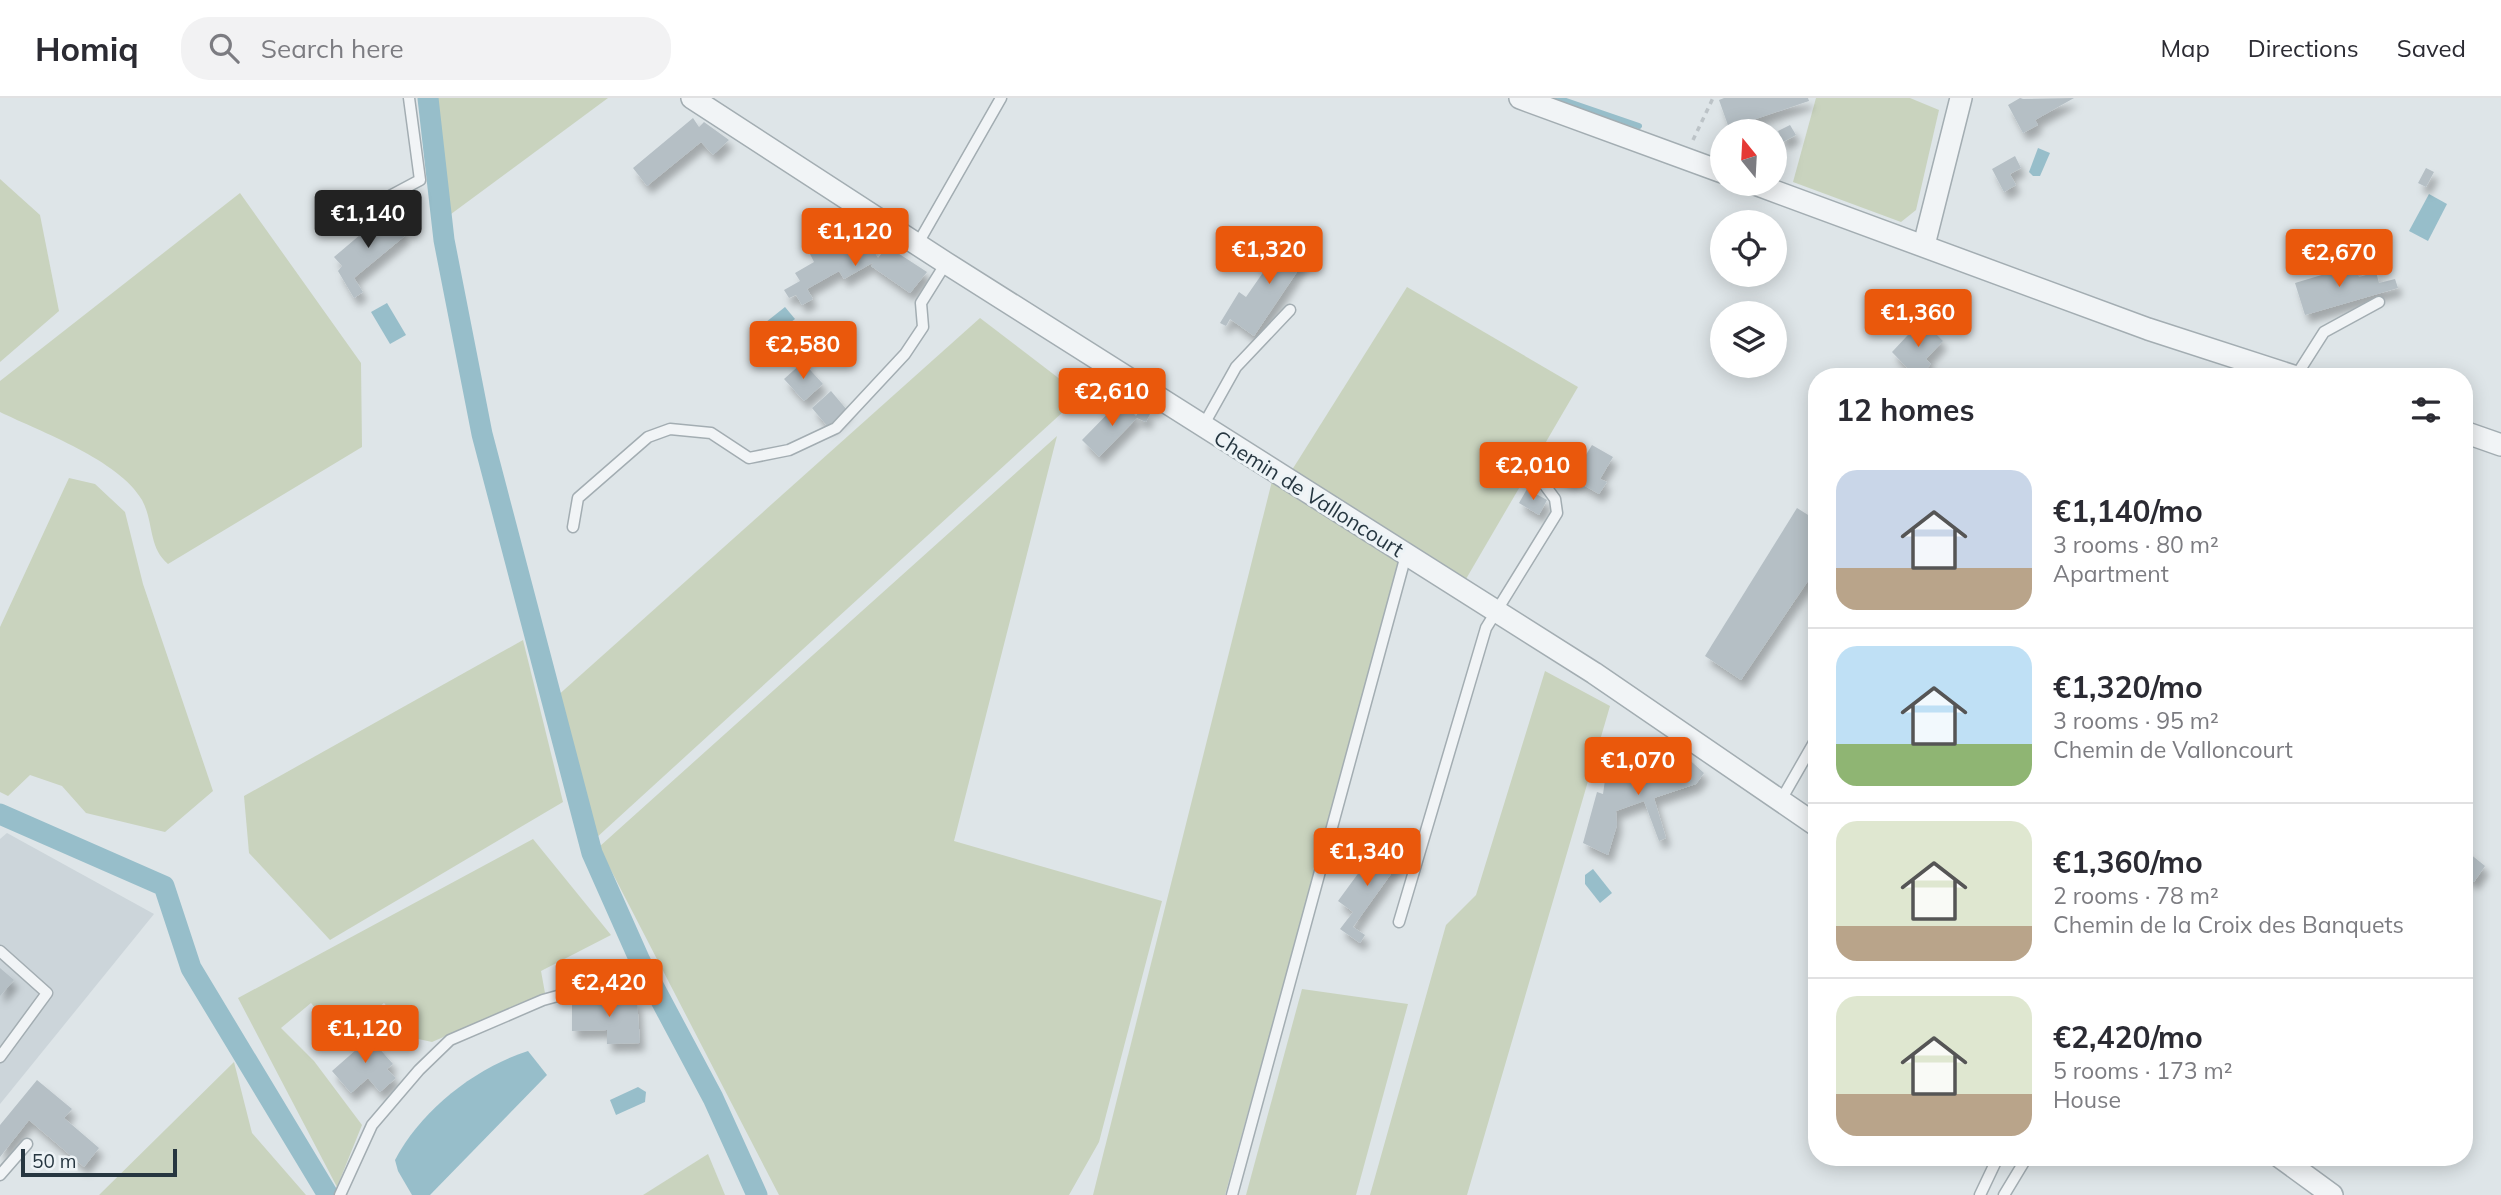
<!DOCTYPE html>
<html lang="en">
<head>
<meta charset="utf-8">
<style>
	body { margin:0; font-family:Mulish,sans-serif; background:#f2f2f3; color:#2b2b33; height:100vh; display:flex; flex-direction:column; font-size:26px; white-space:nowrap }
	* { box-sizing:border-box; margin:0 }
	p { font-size:23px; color:#7c7c81 }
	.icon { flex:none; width:38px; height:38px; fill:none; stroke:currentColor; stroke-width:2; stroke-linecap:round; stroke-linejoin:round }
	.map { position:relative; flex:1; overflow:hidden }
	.drawer { position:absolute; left:1808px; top:270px; width:665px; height:798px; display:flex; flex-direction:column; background:#fff; border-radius:28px; box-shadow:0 4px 18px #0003 }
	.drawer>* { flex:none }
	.needle { width:46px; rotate:342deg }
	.fabs { position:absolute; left:1710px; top:21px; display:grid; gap:14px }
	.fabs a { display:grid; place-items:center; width:77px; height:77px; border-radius:50%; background:#fff; box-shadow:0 4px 18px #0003; font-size:35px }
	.scale { position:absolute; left:21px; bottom:18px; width:156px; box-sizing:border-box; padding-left:7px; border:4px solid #263640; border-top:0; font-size:19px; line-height:24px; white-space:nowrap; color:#263640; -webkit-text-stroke:5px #edf3f6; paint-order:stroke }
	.price { position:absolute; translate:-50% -60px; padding:0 16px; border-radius:7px; background:#ea580c; color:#fff; font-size:23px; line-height:46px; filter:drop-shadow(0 2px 4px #0008) }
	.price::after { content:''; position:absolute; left:50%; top:42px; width:21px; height:16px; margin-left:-10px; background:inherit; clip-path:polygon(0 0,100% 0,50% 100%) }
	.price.current { background:#222; color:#fff }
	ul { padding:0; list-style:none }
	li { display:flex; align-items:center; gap:21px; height:175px; padding:0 28px }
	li+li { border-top:2px solid #e1e1e2 }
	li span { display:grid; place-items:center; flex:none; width:196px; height:140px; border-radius:21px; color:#555 }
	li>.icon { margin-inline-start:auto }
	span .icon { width:84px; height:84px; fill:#fffc; stroke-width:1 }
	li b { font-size:30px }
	h2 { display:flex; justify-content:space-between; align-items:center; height:84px; padding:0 28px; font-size:30px }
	header { display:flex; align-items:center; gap:42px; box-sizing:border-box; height:98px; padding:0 35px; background:#fff; border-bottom:2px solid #e1e1e2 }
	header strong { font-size:33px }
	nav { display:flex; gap:38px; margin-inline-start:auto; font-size:24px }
	.search { width:490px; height:63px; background:#f2f2f3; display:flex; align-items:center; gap:18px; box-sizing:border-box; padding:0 24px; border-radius:28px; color:#7c7c81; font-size:26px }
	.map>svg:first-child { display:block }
	.built { fill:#ccd5da }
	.green { fill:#c9d3be }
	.water { fill:#97beca }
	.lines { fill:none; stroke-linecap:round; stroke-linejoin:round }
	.stream { stroke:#97beca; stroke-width:6 }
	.canal { stroke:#97beca; stroke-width:21 }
	.building { fill:#b5bfc5; filter:url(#shadow) }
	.service-casing { stroke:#a3adb2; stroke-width:13 }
	.minor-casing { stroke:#a3adb2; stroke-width:24 }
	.path { stroke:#bcc3c7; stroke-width:3.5; stroke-dasharray:5 5; stroke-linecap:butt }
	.service { stroke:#f1f4f6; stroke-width:10 }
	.minor { stroke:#f1f4f6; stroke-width:21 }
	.labels { text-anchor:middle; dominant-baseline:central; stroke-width:6; stroke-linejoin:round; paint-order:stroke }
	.street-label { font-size:21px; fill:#263640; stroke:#edf3f6 }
</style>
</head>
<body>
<header>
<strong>Homiq</strong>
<div class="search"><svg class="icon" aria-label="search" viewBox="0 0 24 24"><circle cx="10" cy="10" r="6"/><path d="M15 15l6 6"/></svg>Search here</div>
<nav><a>Map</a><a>Directions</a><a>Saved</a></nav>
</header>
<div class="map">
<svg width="2501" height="1097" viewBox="0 0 2501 1097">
	<defs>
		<filter id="shadow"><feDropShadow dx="4.5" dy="8" stdDeviation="3.5" flood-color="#0004"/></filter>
	</defs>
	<rect width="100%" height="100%" fill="#dee5e8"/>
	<polygon class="built" points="7,735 154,816 0,1006 0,741"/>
	<g class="green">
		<polygon points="432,0 608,0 447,119"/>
		<polygon points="1816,0 1910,0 1939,12 1916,112 1901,124 1793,84"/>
		<polygon points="0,81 40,117 59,213 0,264"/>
		<path d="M240 95 361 265 362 349 168 466C148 449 154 424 142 402 119 362 41 334 0 314V283Z"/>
		<polygon points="1407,189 1578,289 1466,481 1292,372"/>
		<polygon points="980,220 1065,285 1075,303 595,741 555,600"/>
		<polygon points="1057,338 954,743 1162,803 1099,1044 1069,1097 779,1097 599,749"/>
		<polygon points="1273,379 1401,463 1225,1097 1093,1097"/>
		<polygon points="69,380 95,386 125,414 143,486 213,693 165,734 86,715 62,688 30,677 8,698 0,694 0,529"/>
		<polygon points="523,542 563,704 330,842 249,755 244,698"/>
		<polygon points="1545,573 1610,608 1467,1097 1370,1097 1446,827 1476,797"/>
		<polygon points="533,741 611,837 541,873 545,895 432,944 414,940 384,905 340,940 311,905 281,930 314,963 362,1027 337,1089 238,900"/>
		<polygon points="1302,891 1408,906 1356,1097 1246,1097"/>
		<polygon points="234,964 252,1035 306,1097 99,1097"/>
		<polygon points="708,1056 725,1097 643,1097"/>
	</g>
	<g class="water">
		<polygon points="2038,50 2050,55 2040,78 2033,78 2029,74"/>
		<polygon points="2429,96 2447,106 2428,143 2409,133"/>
		<polygon points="387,205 406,237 390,246 371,214"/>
		<polygon points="785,209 795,221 765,244 756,232"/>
		<polygon points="1593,771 1612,795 1600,805 1585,786 1585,777"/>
		<path d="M528 953 547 977 430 1097H412L398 1073 395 1062C421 1012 475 970 528 953Z"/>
		<polygon points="638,989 646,994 645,1004 616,1017 610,1002"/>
	</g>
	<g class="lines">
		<polyline class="stream" points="1557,0 1639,28"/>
		<g class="canal">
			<polyline points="428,0 444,142 482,336 592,755 640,863 713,1000 757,1097"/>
			<polyline points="0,716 164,788 191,870 328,1097"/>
		</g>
	</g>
	<g class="building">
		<polygon points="1724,0 1808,0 1809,3 1729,30 1719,2"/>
		<polygon points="2020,0 2023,1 2074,0 2035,22 2038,27 2023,35 2008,7"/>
		<polygon points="693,20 699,29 704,24 729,42 713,57 701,44 647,88 633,70"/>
		<polygon points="1790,27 1796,37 1783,44 1778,33"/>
		<polygon points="2015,58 2021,70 2010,76 2016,87 2004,94 1992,71"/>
		<polygon points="2426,70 2434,74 2426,89 2418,85"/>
		<polygon points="387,114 406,137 354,180 363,194 354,200 338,173 342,168 334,159"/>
		<polygon points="1291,134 1313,150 1254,238 1230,221 1226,228 1220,225 1239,194 1246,199"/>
		<polygon points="864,137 878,160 887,148 927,174 910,195 871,168 874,164 844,181 839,173 807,191 813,201 802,207 796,197 789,200 784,192 800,183 795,175 814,164 810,156 821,150 830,156"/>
		<polygon points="2355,167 2359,179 2376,174 2379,185 2395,181 2398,190 2305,217 2295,185"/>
		<polygon points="1922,222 1943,243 1926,261 1931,266 1920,278 1915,278 1892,254"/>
		<polygon points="803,264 823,286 804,303 784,281"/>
		<polygon points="831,293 847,312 828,329 812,310"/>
		<polygon points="1121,302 1136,318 1141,310 1150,316 1146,324 1137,320 1099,359 1082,342"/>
		<polygon points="1562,347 1584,360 1592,347 1613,359 1600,381 1607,384 1599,396 1573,381 1571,385 1557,377 1562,369 1552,364"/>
		<polygon points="1527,391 1547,402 1539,417 1519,405"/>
		<polygon points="1797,410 1816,422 1816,471 1741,582 1705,558"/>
		<polygon points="1683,656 1704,675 1696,686 1654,700 1666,740 1659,743 1644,703 1616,713 1617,727 1608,757 1583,745 1597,694 1603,696 1605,682 1628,675 1633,689 1638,686 1633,673"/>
		<polygon points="1379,747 1401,762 1353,829 1365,837 1360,845 1340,831 1353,814 1338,803"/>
		<polygon points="2464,751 2485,768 2474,784 2464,777"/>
		<polygon points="0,870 14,882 0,898"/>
		<polygon points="637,901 640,945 607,946 607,932 572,933 572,904"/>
		<polygon points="361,930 393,966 387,971 396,980 380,994 368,980 351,995 332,973 357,951 348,942"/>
		<polygon points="37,982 72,1011 64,1020 99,1050 84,1069 29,1022 0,1059 0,1027"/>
	</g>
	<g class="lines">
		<defs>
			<g id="service">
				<polyline points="345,122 420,82 409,0"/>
				<polyline points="917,147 1001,0"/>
				<polyline points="2296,278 2324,234 2379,204"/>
				<polyline points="1203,328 1236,269 1290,212"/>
				<polyline points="573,429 578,400 648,339 670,331 711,335 749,360 789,352 836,330 905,256 923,229 921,205 946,165"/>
				<polyline points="1781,702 1816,641"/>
				<polyline points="1399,824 1486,530 1557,415 1555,401 1544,386"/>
				<polyline points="0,853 47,895 0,959"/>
				<polyline points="0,1077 27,1046"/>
				<polyline points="340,1097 372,1027 419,972 450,942 543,902 583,891 617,887"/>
				<polyline points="1232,1097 1406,457"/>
				<polyline points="1980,1097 1998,1059"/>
				<polyline points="2004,1097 2027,1059"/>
			</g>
			<g id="minor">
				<polyline points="692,0 946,165 1594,575 1816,727"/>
				<polyline points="1520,0 1722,74"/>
				<polyline points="1755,86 2148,231 2293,278"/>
				<polyline points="1924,147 1961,0"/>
				<polyline points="2464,334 2501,347"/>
				<polyline points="2280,1059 2332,1097"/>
			</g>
		</defs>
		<use href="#service" class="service-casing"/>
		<use href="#minor" class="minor-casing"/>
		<polyline class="path" points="1693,42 1713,0"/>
		<use href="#service" class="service"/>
		<use href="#minor" class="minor"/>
	</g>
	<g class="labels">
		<g class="street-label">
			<text transform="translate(1309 395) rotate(32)">Chemin de Valloncourt</text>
		</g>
	</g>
</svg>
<div class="fabs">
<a><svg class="needle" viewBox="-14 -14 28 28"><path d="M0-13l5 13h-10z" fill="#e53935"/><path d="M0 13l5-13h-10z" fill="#7c7c81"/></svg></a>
<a><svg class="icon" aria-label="locate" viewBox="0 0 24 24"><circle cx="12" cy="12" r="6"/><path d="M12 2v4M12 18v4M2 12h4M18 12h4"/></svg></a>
<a><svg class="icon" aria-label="layers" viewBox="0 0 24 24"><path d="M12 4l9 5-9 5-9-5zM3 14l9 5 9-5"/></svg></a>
</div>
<div class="scale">50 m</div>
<b class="price current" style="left:368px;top:152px">€1,140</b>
<b class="price" style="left:855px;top:170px">€1,120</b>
<b class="price" style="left:1269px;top:188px">€1,320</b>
<b class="price" style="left:2339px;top:191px">€2,670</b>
<b class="price" style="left:1918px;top:251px">€1,360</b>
<b class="price" style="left:803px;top:283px">€2,580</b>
<b class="price" style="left:1112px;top:330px">€2,610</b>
<b class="price" style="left:1533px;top:404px">€2,010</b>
<b class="price" style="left:1638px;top:699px">€1,070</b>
<b class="price" style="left:1367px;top:790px">€1,340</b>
<b class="price" style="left:609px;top:921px">€2,420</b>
<b class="price" style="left:365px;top:967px">€1,120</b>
<section class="drawer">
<h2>12 homes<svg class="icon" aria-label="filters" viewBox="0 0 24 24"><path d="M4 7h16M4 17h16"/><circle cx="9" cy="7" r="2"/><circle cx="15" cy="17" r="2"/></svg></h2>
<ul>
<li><span style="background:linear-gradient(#c9d6e8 70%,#b9a48a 0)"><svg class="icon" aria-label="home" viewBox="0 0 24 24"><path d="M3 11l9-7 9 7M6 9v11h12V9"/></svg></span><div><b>€1,140/mo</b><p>3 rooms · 80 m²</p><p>Apartment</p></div></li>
<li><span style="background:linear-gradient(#bfe0f5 70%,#8fb573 0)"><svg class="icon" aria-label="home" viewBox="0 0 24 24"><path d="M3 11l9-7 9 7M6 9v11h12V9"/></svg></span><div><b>€1,320/mo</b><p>3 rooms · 95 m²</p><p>Chemin de Valloncourt</p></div></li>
<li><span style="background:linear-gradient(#dfe7d0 75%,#b9a48a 0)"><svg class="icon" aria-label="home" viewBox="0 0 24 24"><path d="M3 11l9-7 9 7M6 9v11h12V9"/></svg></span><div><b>€1,360/mo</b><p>2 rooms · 78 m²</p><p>Chemin de la Croix des Banquets</p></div></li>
<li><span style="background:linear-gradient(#dfe7d0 70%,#b9a48a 0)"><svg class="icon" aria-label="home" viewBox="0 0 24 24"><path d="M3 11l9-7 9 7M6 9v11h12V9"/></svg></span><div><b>€2,420/mo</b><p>5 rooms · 173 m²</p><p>House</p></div></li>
</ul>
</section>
</div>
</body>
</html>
